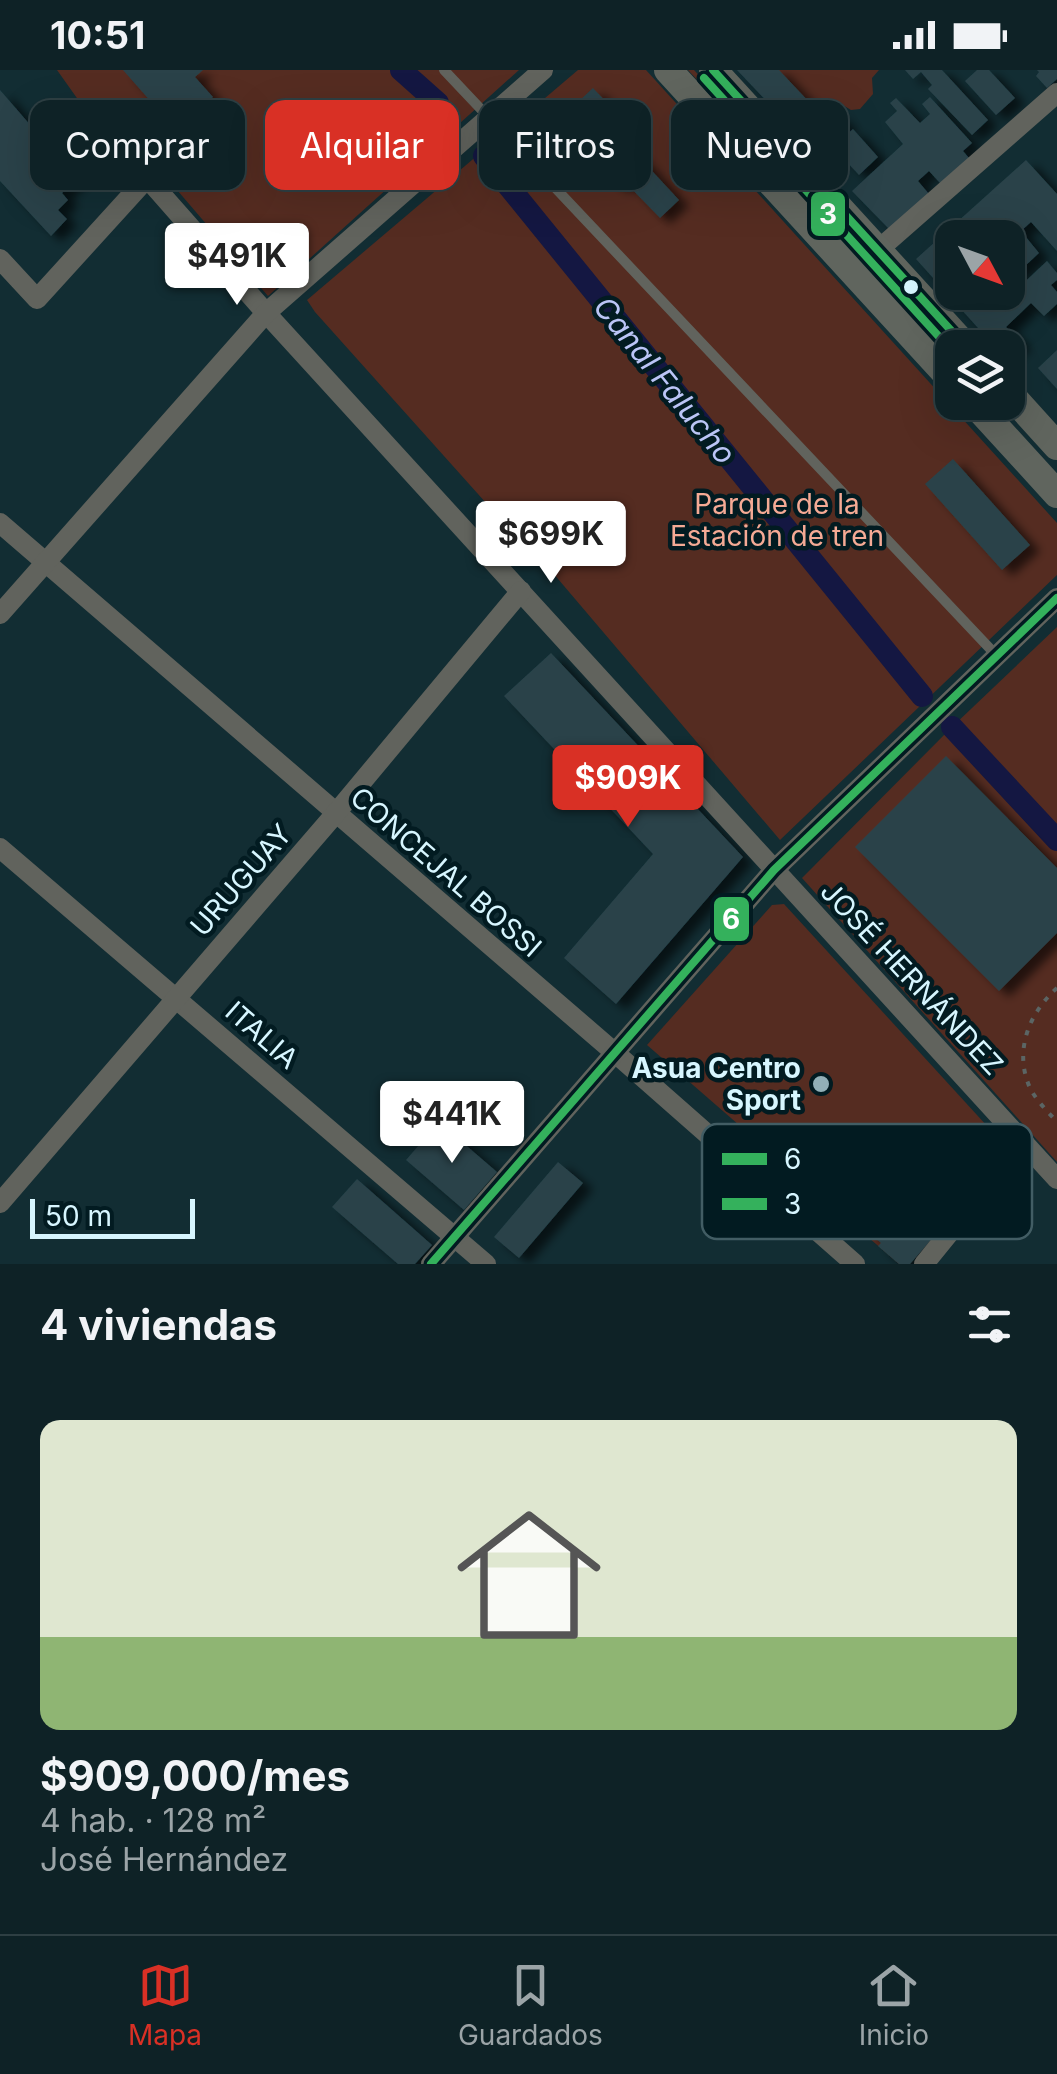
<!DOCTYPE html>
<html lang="es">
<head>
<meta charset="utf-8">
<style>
	body { margin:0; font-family:Inter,sans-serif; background:#1c2f32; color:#f1f3f6; height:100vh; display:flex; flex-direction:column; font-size:38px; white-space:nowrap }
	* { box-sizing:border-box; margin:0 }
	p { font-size:32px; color:#9ba4a7 }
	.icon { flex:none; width:55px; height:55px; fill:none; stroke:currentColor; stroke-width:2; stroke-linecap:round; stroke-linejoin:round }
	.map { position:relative; height:1194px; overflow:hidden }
	.sheet { display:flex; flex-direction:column; background:#0e2226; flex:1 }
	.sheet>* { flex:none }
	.top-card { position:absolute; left:30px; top:30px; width:998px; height:90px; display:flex; gap:20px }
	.needle { width:65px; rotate:131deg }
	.controls { position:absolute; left:935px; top:150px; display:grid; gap:20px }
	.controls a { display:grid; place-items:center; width:90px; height:90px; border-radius:20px; background:#0e2226; box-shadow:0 10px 40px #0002,0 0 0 2px #2e3f43; font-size:50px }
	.scale { position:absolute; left:30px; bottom:25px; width:165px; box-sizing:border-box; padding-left:10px; border:5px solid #d7f6ff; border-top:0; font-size:28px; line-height:35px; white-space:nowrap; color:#d7f6ff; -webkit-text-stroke:8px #021b21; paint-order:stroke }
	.price { position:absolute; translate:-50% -85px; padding:0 22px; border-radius:10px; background:#fff; color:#222; font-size:32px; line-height:65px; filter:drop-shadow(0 2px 5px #0008) }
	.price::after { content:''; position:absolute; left:50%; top:60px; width:30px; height:22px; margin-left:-15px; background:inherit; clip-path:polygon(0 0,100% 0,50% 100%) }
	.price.active { background:#d93025; color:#fff }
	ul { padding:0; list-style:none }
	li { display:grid; align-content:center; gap:20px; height:530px; padding:0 40px }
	li span { display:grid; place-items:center; height:310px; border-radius:20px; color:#555 }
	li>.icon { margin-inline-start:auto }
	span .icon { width:180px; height:180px; fill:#fffc; stroke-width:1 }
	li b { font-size:42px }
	h2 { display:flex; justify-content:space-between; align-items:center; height:120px; padding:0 40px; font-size:42px }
	.chip { padding:0 35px; border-radius:20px; background:#0e2226; box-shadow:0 10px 40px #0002,0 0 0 2px #2e3f43; font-size:35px; line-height:90px }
	.chip.active { background:#d93025; color:#fff }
	.status { display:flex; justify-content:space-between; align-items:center; height:70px; padding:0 50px; background:#0e2226; direction:ltr }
	.status svg { height:28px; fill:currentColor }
	.dock { display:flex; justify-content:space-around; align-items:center; height:140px; border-top:2px solid #2e3f43; background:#0e2226; font-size:28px; color:#9ba4a7 }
	.dock a { display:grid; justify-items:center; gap:5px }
	.dock .active { color:#d93025 }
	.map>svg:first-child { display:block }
	.green { fill:#552c21 }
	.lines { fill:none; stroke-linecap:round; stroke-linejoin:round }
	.canal { stroke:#141742; stroke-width:22 }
	.building { fill:#29434a; filter:url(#shadow) }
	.path { stroke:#5b6564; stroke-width:4; stroke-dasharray:5 8; stroke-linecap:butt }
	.service { stroke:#61635d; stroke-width:10 }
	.minor { stroke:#61635d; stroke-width:20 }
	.secondary { stroke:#60655e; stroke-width:28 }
	.bus-1-casing { stroke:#021b21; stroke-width:15 }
	.bus-2-casing { stroke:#021b21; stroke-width:15 }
	.bus-1 { stroke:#34b15c; stroke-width:8 }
	.bus-2 { stroke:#34b15c; stroke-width:8 }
	.bus-dot { fill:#d7f6ff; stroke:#021b21; stroke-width:4 }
	.poi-dot { fill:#92b0b8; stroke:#021b21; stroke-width:4 }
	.labels { text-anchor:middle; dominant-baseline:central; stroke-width:9; stroke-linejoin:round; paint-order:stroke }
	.park-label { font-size:28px; fill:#f5aa95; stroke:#021b21 }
	.street-label { font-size:28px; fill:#d7f6ff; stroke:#021b21 }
	.poi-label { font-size:28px; font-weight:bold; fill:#d7f6ff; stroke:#021b21; text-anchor:end }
	.water-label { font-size:30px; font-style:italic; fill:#bbc5f6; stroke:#021b21 }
	.key { fill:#021b21; stroke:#425d64; stroke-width:2.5 }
	.key-label { font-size:28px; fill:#d7f6ff }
	.line-badge { stroke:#021b21; stroke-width:4 }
	.badge-label { font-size:28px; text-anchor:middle; font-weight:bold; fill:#fff }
</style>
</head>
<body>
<div class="status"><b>10:51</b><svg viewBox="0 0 49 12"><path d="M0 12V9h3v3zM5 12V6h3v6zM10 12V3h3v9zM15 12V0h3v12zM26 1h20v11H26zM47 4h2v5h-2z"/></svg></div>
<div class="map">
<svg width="1057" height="1194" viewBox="0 0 1057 1194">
	<defs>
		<filter id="shadow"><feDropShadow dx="10" dy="6" stdDeviation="5" flood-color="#0009"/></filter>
	</defs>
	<rect width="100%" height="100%" fill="#122d33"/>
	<g class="green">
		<polygon points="57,0 519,0 268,226 141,78 131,86 106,69"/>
		<polygon points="578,0 646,0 1057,453 1057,505 780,770 547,496 521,472 315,242 307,230"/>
		<polygon points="688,0 694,0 855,174 852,177"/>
		<path d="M772 0H879L872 8 873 24 860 39 851 40 841 34C805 42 794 25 772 0Z"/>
		<polygon points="1057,557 1057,1092 802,808 952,657"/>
		<polygon points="784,834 1009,1080 910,1194 899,1194 647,975 772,835"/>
	</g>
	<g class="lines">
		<g class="canal">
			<polyline points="401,0 438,33"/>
			<polyline points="484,86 922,626"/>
			<polyline points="952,657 1057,770"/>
		</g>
	</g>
	<g class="building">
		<polygon points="123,0 203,0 195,7 213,27 176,60"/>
		<polygon points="737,0 779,0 827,51 836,43 848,56 817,84"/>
		<polygon points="905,0 942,0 988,50 972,65 928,19 932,15 921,2 913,9"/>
		<polygon points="977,0 989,0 1015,28 996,45 965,11"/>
		<polygon points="1037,0 1057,0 1057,9 1047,18 1036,6 1039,2"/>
		<polygon points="593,18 630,57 601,85 591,74 584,80 567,62 573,55 564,45"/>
		<polygon points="0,20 77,109 62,123 68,130 58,140 67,149 51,166 0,111"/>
		<polygon points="930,27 972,73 963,81 969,88 940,113 929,101 918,111 929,124 889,159 852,121 903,74 885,52 897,41 890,33 896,28 920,53 930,44 922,34"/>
		<polygon points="853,59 878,87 859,105 833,77"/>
		<polygon points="629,76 679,130 660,148 625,112 619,117 603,101"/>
		<polygon points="1026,90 1057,124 1057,181 1031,152 1021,161 1039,183 1008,212 1008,168 952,168 952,222 1008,222 1008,213 1015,221 1047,191 1057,203 1057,210 1051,215 1057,222 1057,234 1044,246 1031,233 1006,257 1021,273 1008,285 1008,278 996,278 916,189"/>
		<polygon points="1057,280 1057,319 1038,298"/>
		<polygon points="953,389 1030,475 1002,500 925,414"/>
		<polygon points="551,583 743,787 616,934 564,888 653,784 504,626"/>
		<polygon points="946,686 1057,798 1057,863 999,921 855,777"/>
		<polygon points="439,1052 497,1102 464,1140 406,1090"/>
		<polygon points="985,1053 1009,1080 910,1194 899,1194 878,1176 881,1173 866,1160 907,1112 923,1125"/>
		<polygon points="558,1092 583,1113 519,1188 494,1167"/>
		<polygon points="357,1109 432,1175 415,1194 398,1194 332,1137"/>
	</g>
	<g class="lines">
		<path class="path" d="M1057 918C1028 944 1013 983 1031 1020 1038 1032 1048 1042 1057 1052"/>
		<polyline class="service" points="444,0 996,585"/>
		<g class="minor">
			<polyline points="0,189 37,229 147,108 266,243 1057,1109"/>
			<polyline points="853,202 1057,23"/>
			<polyline points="0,453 614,982 855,1194"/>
			<polyline points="0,544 266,243 543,0"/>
			<polyline points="0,778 486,1194"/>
			<polyline points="0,1133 336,743 521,521"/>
			<polyline points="431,1194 774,800 1057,528"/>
			<polyline points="924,1194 1024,1071"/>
		</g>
		<g class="secondary">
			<polyline points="668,0 952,310"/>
			<polyline points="713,0 967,278"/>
			<polyline points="1008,322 1057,376"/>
			<polyline points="973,332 1057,424"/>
		</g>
		<defs>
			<g id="bus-1">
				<polyline points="713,0 967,278"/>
				<polyline points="431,1194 774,800 1057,528"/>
			</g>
			<polyline id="bus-2" points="704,8 952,281"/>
		</defs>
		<use href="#bus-1" class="bus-1-casing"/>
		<use href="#bus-2" class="bus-2-casing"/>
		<use href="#bus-1" class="bus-1"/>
		<use href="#bus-2" class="bus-2"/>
	</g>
	<circle class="bus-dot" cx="911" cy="217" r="9"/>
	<circle class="poi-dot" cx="821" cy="1014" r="10"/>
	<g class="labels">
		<g class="park-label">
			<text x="777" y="434">Parque de la<tspan x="777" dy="32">Estación de tren</tspan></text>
		</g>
		<g class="street-label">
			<text transform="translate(446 802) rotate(41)">CONCEJAL BOSSI</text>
			<text transform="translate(241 810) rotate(-49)">URUGUAY</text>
			<text transform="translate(912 908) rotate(47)">JOSÉ HERNÁNDEZ</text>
			<text transform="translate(262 965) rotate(41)">ITALIA</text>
		</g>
		<g class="poi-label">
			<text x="801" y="998">Asua Centro<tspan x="801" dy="32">Sport</tspan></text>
		</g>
		<g class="water-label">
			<text transform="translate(665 310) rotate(51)">Canal Falucho</text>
		</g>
	</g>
	<rect x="702" y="1054" width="330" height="115" rx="15" class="key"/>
	<rect x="722" y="1083" width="45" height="12" fill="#34b15c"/>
	<rect x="722" y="1128" width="45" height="12" fill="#34b15c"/>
	<g class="key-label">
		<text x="784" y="1099">6</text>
		<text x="784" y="1144">3</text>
	</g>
	<g class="line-badge">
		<rect x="809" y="120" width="38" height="48" rx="10" fill="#34b15c"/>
		<rect x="712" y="825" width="39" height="48" rx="10" fill="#34b15c"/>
	</g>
	<g class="badge-label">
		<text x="828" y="154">3</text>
		<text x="731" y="859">6</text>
	</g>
</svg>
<div class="controls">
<a><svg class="needle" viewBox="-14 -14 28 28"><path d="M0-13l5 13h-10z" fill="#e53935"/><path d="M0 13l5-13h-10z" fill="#9ba4a7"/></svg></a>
<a><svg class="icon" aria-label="layers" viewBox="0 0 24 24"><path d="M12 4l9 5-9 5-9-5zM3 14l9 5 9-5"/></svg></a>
</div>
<div class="scale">50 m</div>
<b class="price" style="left:237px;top:238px">$491K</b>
<b class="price" style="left:551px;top:516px">$699K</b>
<b class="price active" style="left:628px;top:760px">$909K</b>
<b class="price" style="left:452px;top:1096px">$441K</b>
<div class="top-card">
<a class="chip">Comprar</a>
<a class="chip active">Alquilar</a>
<a class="chip">Filtros</a>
<a class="chip">Nuevo</a>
</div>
</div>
<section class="sheet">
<h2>4 viviendas<svg class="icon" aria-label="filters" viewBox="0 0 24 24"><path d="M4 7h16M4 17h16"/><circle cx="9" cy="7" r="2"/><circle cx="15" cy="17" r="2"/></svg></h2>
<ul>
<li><span style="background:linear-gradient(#dfe7d0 70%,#8fb573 0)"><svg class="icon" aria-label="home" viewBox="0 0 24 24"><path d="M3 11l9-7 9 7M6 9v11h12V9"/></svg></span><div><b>$909,000/mes</b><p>4 hab. · 128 m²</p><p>José Hernández</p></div></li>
</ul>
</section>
<nav class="dock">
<a class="active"><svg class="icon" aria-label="map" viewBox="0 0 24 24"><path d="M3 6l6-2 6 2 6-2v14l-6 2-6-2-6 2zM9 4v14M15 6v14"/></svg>Mapa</a>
<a><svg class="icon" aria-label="saved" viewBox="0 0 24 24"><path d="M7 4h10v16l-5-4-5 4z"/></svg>Guardados</a>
<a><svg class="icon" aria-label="home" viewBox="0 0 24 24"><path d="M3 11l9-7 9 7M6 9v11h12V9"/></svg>Inicio</a>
</nav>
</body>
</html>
